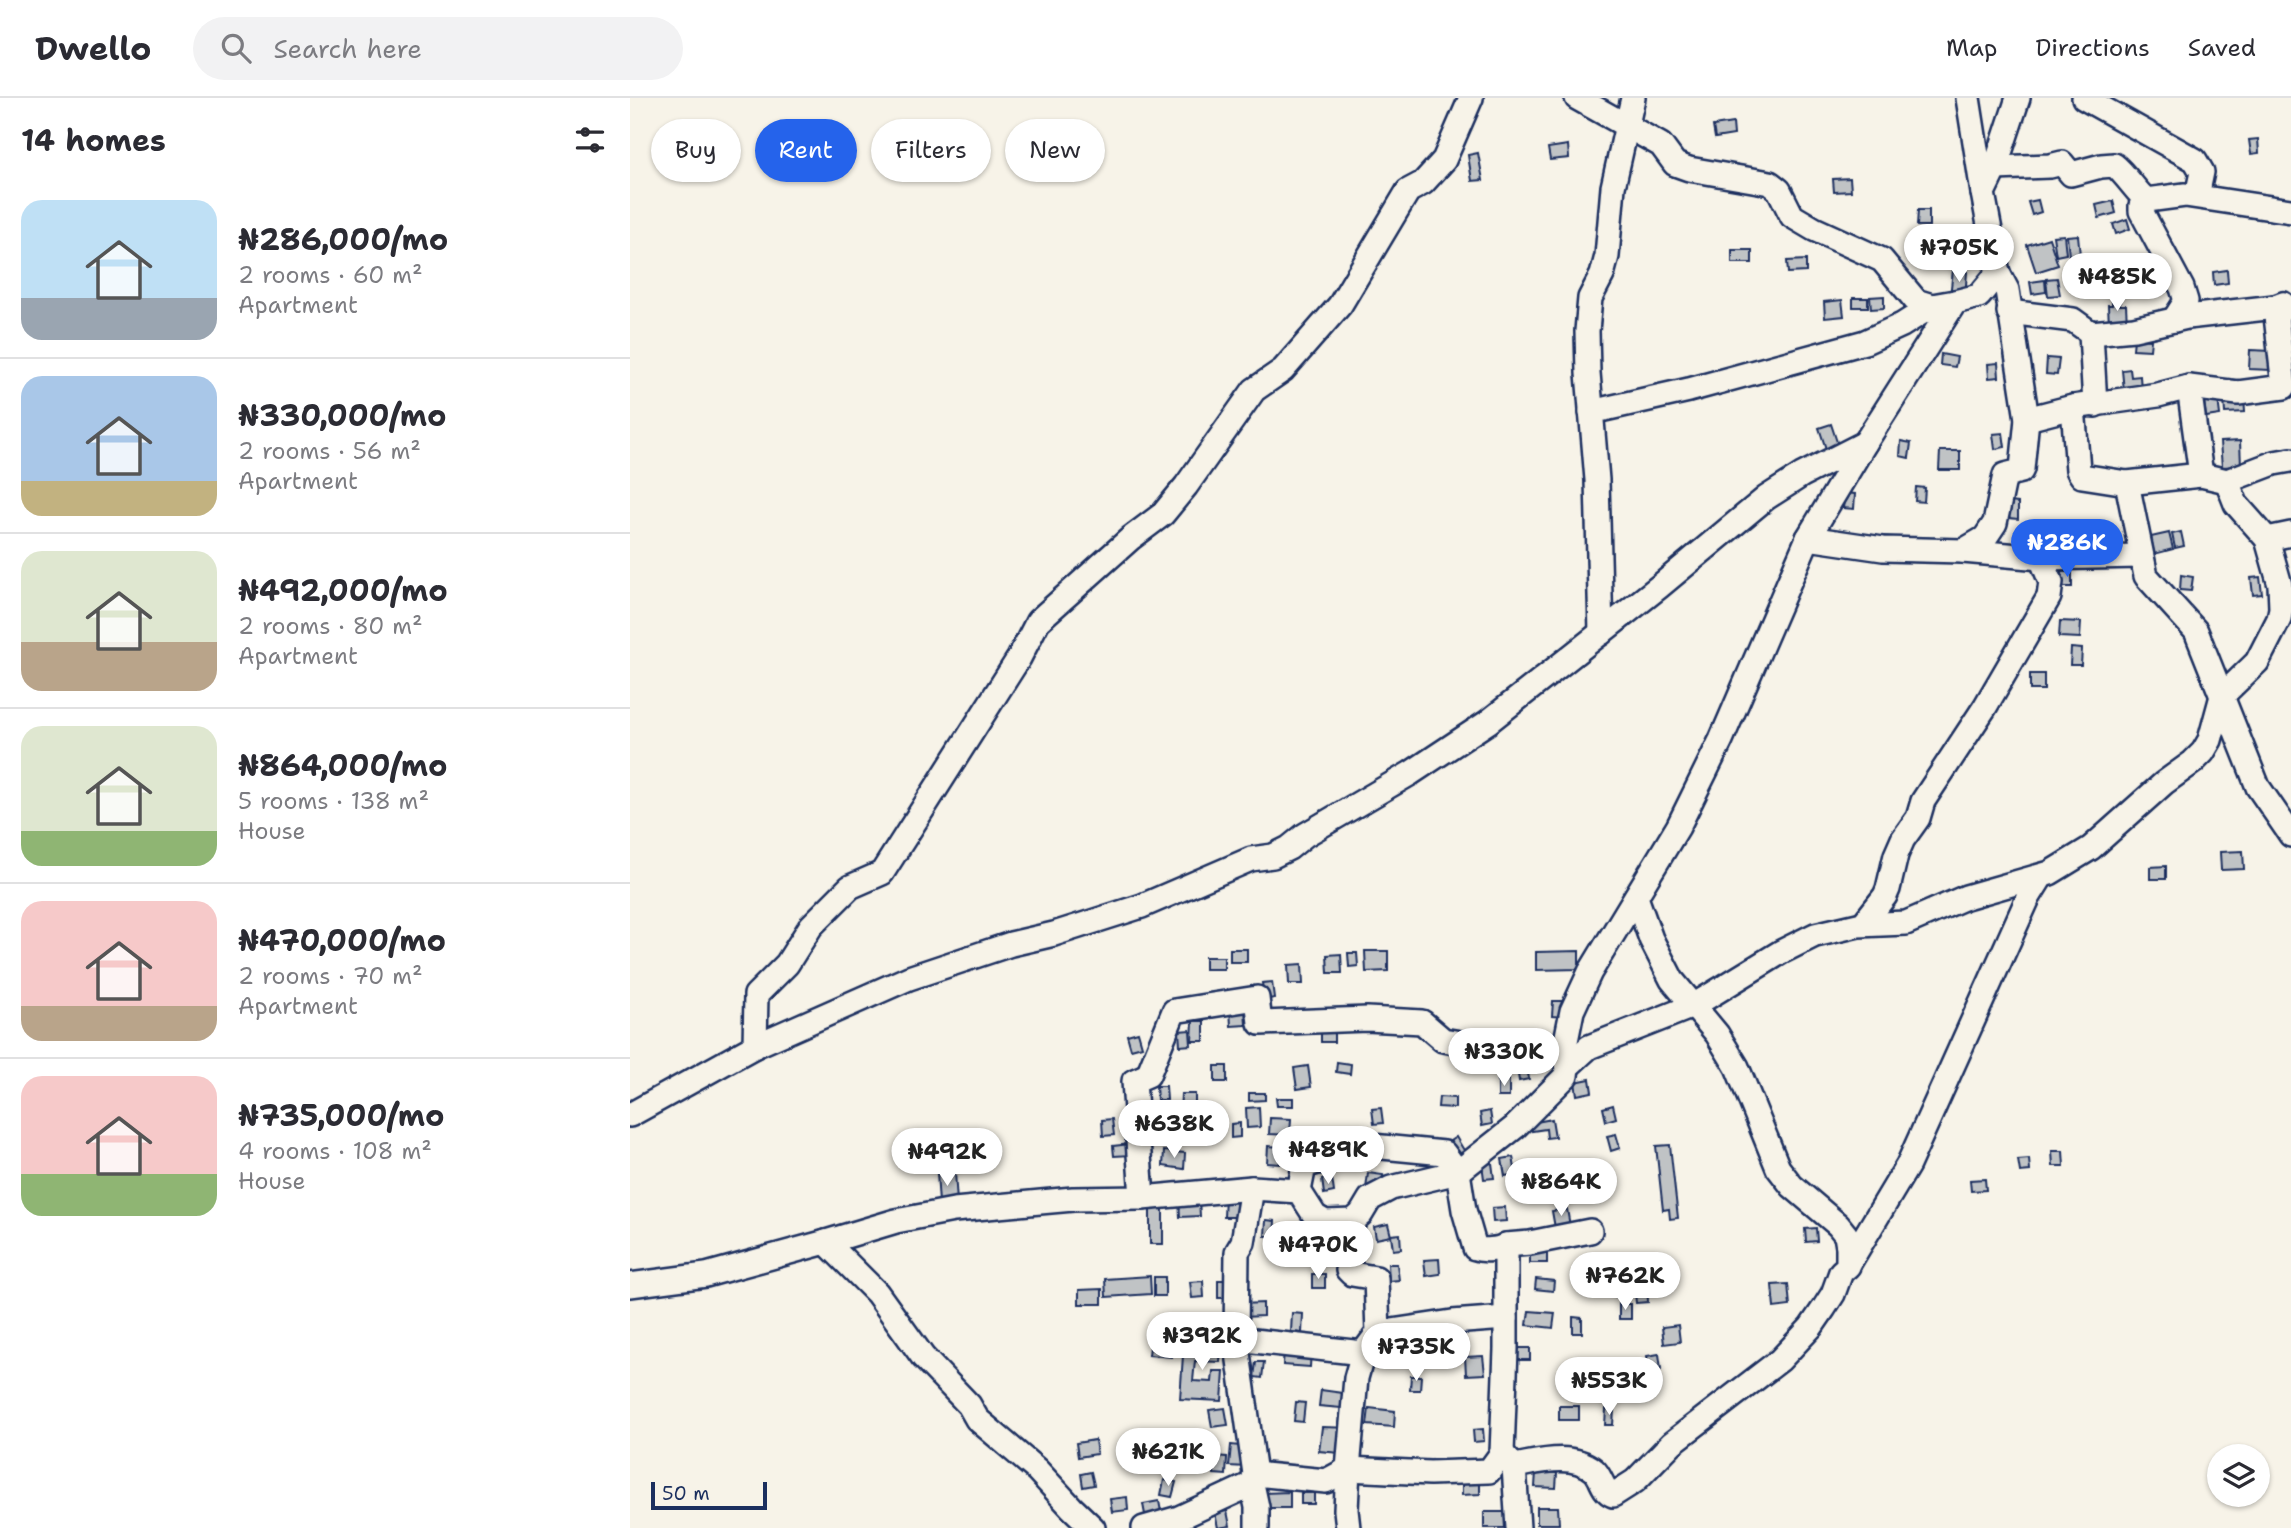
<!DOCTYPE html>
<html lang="en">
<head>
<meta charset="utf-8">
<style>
	body { margin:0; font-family:"Shantell Sans",sans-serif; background:#f2f2f3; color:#2b2b33; height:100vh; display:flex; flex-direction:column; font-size:26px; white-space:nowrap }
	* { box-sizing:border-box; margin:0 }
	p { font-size:23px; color:#7c7c81 }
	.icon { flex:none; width:38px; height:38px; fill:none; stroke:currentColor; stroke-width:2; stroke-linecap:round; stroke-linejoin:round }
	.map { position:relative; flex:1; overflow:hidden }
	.panel { display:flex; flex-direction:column; background:#fff; width:630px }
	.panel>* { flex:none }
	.guide { position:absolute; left:21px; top:21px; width:665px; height:63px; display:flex; gap:14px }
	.tools { position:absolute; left:1577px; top:1346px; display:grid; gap:14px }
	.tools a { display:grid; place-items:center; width:63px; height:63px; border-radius:50%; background:#fff; box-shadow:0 2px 5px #0004; font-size:35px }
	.scale { position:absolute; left:21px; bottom:18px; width:116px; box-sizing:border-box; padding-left:7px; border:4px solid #1b2f5e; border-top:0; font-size:19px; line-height:24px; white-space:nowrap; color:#1b2f5e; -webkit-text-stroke:5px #f7f3e8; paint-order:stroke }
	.price { position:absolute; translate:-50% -60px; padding:0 16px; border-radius:24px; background:#fff; color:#222; font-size:23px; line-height:46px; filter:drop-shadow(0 2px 4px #0008) }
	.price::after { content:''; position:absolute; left:50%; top:42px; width:21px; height:16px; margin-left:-10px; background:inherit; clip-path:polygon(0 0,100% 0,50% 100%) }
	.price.on { background:#2563eb; color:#fff }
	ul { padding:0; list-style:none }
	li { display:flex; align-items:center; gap:21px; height:175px; padding:0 21px }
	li+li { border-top:2px solid #e1e1e2 }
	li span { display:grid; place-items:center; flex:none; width:196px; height:140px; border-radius:21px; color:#555 }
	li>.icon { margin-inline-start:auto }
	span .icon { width:84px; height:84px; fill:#fffc; stroke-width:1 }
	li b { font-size:30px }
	h2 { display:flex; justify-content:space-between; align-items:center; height:84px; padding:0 21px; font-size:30px }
	.chip { padding:0 24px; border-radius:32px; background:#fff; box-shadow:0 2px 5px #0004; font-size:24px; line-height:63px }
	.chip.on { background:#2563eb; color:#fff }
	header { display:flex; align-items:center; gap:42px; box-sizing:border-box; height:98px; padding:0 35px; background:#fff; border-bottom:2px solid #e1e1e2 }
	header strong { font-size:33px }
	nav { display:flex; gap:38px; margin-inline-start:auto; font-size:24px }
	.search { width:490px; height:63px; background:#f2f2f3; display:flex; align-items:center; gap:18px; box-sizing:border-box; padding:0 24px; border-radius:38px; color:#7c7c81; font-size:26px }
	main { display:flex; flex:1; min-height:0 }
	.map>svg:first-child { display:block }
	.building { fill:#c0c3c5; stroke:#1b2f5e; stroke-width:2 }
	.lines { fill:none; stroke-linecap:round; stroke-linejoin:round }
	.minor-casing { stroke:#1b2f5e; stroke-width:28 }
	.minor { stroke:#f7f3e8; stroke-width:23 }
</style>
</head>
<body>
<header>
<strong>Dwello</strong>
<div class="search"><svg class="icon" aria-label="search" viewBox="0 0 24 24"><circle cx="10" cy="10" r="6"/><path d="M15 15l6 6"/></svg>Search here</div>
<nav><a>Map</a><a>Directions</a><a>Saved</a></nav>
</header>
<main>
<section class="panel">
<h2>14 homes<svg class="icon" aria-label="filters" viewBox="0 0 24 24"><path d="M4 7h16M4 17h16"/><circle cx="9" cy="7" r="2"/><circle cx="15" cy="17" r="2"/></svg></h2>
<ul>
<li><span style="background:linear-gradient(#bfe0f5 70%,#9aa5b1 0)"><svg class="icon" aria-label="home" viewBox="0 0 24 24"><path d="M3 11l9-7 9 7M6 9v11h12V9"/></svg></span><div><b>₦286,000/mo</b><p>2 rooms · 60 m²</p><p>Apartment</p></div></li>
<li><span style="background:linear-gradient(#a9c7e8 75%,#c2b280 0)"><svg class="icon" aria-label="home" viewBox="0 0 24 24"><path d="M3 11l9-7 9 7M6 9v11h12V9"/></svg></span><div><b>₦330,000/mo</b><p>2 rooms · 56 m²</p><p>Apartment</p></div></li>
<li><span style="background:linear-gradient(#dfe7d0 65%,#b9a48a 0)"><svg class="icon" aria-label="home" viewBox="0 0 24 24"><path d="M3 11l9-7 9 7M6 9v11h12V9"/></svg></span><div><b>₦492,000/mo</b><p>2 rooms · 80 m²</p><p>Apartment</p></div></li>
<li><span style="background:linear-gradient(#dfe7d0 75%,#8fb573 0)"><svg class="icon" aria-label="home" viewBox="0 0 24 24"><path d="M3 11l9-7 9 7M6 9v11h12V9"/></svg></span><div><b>₦864,000/mo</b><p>5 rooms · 138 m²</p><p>House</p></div></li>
<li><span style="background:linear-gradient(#f6c9c9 75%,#b9a48a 0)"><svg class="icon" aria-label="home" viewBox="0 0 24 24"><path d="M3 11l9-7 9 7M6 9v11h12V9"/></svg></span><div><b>₦470,000/mo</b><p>2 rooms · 70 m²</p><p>Apartment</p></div></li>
<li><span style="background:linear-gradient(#f6c9c9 70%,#8fb573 0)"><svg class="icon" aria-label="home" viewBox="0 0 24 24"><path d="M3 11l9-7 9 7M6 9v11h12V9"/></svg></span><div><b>₦735,000/mo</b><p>4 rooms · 108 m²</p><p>House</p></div></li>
</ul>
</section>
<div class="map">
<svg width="1661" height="1430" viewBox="0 0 1661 1430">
	<rect width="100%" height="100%" fill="#f7f3e8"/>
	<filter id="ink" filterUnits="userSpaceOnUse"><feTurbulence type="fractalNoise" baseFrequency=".0143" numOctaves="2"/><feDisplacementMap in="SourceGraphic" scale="14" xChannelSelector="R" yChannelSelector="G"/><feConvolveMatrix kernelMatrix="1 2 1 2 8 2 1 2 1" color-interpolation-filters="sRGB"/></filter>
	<g filter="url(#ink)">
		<g class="building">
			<polygon points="1103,25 1104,37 1085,40 1083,28"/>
			<polygon points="1628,41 1629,55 1621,56 1619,42"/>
			<polygon points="938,47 939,60 920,62 918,50"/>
			<polygon points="848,55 853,82 842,83 838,57"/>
			<polygon points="1220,80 1221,93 1204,94 1203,81"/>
			<polygon points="1408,102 1411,114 1402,117 1398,104"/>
			<polygon points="1483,103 1486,115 1469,120 1466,107"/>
			<polygon points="1288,112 1299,112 1299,128 1287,128"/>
			<polygon points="1497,121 1500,131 1486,136 1483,126"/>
			<polygon points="1434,137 1436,156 1426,158 1423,138"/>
			<polygon points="1448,137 1450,157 1439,158 1437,138"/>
			<polygon points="1419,140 1428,167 1406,174 1397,147"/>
			<rect x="1102" y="152" width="20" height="13"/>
			<polygon points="1176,162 1176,174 1158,175 1157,163"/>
			<polygon points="1323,172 1337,174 1335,200 1320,199"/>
			<polygon points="1597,172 1598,185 1584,187 1583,174"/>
			<polygon points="1427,180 1430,197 1418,198 1416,181"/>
			<polygon points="1415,182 1416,194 1402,196 1400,184"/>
			<polygon points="1254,198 1254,210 1241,211 1240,199"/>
			<rect x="1223" y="200" width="15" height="9"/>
			<polygon points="1482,201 1490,201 1490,207 1496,207 1497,226 1479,226 1478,207 1482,207"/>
			<polygon points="1212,202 1214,218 1195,220 1194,204"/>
			<polygon points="1504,241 1521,242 1520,252 1503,251"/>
			<polygon points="1620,252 1642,253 1641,272 1619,271"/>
			<polygon points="1311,256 1327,259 1325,269 1310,267"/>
			<polygon points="1417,260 1429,261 1427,277 1416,276"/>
			<polygon points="1368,265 1369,279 1359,280 1358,266"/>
			<polygon points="1500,271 1501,279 1510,278 1511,291 1494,293 1492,272"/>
			<polygon points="1614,300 1615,314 1595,315 1594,301"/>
			<polygon points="1588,301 1590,317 1576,319 1574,303"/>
			<polygon points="1201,326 1208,347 1196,351 1189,330"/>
			<polygon points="1373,335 1375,349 1365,351 1363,336"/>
			<polygon points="1271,343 1281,345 1279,360 1270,358"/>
			<polygon points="1610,343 1611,368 1592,369 1590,344"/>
			<polygon points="1310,353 1330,353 1330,372 1309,372"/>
			<polygon points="1286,389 1295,390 1294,404 1285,403"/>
			<polygon points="1215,395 1225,396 1224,411 1213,410"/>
			<polygon points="1380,404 1388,405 1388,421 1379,420"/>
			<polygon points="1551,434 1554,448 1545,450 1542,436"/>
			<polygon points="1539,435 1543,451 1524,456 1521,439"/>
			<polygon points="1432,474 1442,474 1442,489 1433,489"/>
			<polygon points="1551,477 1563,479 1561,493 1550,492"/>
			<polygon points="1630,479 1632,496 1623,497 1621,480"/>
			<polygon points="1430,523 1451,524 1450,540 1429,539"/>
			<polygon points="1441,550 1452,551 1451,567 1440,567"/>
			<rect x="1400" y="576" width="14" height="16"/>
			<polygon points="1613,753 1614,771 1591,772 1590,754"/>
			<polygon points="1536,768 1536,781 1520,781 1520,769"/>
			<rect x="600" y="851" width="17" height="13"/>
			<polygon points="735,853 758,853 758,873 736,874"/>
			<polygon points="949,853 949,871 906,872 906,854"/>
			<polygon points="718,855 727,855 728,868 719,869"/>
			<polygon points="711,856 712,875 698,875 697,857"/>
			<rect x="575" y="859" width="19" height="12"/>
			<polygon points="672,866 673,886 659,886 658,867"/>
			<polygon points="642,884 644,900 635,902 632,885"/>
			<polygon points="923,903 934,903 933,919 922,918"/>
			<polygon points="615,910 616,927 601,928 600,911"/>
			<polygon points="563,923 574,923 574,943 562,943"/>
			<polygon points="704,925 704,944 691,944 691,926"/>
			<polygon points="560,932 561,947 550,948 549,933"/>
			<polygon points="508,934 512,948 501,951 497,937"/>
			<polygon points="707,964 721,966 720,976 706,974"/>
			<rect x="585" y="968" width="12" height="16"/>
			<polygon points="678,968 681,989 667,991 664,970"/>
			<polygon points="897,969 899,981 889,983 887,970"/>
			<polygon points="960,981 962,994 947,997 945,984"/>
			<rect x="868" y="982" width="11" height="17"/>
			<polygon points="526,988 536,988 537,1002 527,1002"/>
			<polygon points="619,995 635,995 635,1002 619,1003"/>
			<polygon points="551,996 565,996 565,1015 550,1015"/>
			<polygon points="809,999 825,1000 825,1010 808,1009"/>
			<polygon points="646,1000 663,1000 663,1008 647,1008"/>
			<polygon points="983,1007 986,1020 976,1023 973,1010"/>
			<polygon points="629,1009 630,1029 617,1030 616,1010"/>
			<polygon points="751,1010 753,1025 744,1026 742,1011"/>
			<polygon points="860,1013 862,1026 852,1028 850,1015"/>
			<polygon points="640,1020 661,1021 660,1037 639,1036"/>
			<polygon points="482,1021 484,1037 473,1038 472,1022"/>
			<polygon points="922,1021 925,1039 917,1040 916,1031 902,1033 901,1025"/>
			<polygon points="610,1025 610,1039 601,1040 601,1026"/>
			<polygon points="534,1030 560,1031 559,1046 534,1045"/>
			<polygon points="986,1036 990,1050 981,1053 977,1038"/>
			<polygon points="826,1039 835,1054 825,1059 817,1045"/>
			<polygon points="500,1046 501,1057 484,1058 483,1048"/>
			<polygon points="1040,1047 1048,1120 1040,1121 1039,1111 1033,1112 1026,1048"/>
			<polygon points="638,1048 651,1049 650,1066 637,1065"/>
			<polygon points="534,1053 555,1055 554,1071 533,1068"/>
			<polygon points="1422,1053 1433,1053 1434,1068 1423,1068"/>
			<polygon points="883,1059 886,1076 875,1078 872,1061"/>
			<polygon points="1399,1061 1400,1073 1390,1074 1388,1062"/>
			<polygon points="862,1065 864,1080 854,1081 852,1066"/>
			<rect x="899" y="1068" width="21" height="18"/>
			<polygon points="325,1074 327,1104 309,1105 307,1075"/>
			<polygon points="738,1075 753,1077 751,1093 736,1091"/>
			<polygon points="702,1080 704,1094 694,1096 692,1081"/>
			<polygon points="978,1080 980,1096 958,1098 957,1082"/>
			<polygon points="1355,1081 1356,1092 1341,1093 1340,1082"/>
			<polygon points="595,1098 609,1098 608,1119 594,1119"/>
			<polygon points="569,1101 570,1118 550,1119 549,1102"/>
			<rect x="520" y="1109" width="13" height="37"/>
			<polygon points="875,1109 876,1123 863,1124 862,1110"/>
			<polygon points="937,1111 940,1128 925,1130 922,1113"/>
			<polygon points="636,1122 645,1123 644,1138 635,1138"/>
			<polygon points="758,1126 761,1138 746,1141 744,1129"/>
			<polygon points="648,1128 664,1128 663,1150 648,1149"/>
			<polygon points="1186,1130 1187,1143 1176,1144 1175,1131"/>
			<polygon points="770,1136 771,1151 763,1152 761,1137"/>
			<rect x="900" y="1148" width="17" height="17"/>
			<polygon points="809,1161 810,1176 796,1178 794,1162"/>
			<polygon points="758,1166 767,1166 769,1182 759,1183"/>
			<polygon points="1016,1169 1018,1204 1006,1205 1004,1185 991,1186 992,1198 979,1199 977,1171"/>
			<rect x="682" y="1176" width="13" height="14"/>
			<polygon points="520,1178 521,1196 476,1199 475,1181"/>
			<rect x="524" y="1179" width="11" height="19"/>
			<polygon points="906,1181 924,1183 923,1193 905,1191"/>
			<rect x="588" y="1182" width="11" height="18"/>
			<polygon points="573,1183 574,1199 562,1200 560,1184"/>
			<polygon points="1158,1186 1160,1208 1144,1210 1142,1187"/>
			<polygon points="472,1191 472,1206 449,1206 449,1192"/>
			<polygon points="633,1205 633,1218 613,1219 612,1206"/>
			<rect x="989" y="1206" width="12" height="15"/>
			<polygon points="899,1213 925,1215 923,1230 897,1227"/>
			<polygon points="662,1215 673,1216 672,1235 661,1234"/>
			<polygon points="943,1219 952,1220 952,1235 943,1235"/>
			<polygon points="1048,1227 1050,1244 1034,1246 1032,1229"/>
			<polygon points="811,1231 811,1249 792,1250 791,1232"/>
			<polygon points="521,1241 543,1243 542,1259 519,1257"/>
			<polygon points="554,1243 598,1245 598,1250 591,1250 590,1264 565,1263 563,1283 582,1284 583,1273 594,1273 592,1303 550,1301"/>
			<polygon points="654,1249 681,1252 680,1269 653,1267"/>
			<rect x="886" y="1250" width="14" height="12"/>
			<polygon points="1029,1256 1031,1271 1019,1273 1017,1258"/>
			<polygon points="853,1258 855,1276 836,1277 835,1259"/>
			<polygon points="626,1264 634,1264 632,1280 624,1279"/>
			<polygon points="781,1278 791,1278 790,1292 780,1292"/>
			<polygon points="691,1292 713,1295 711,1310 689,1308"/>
			<polygon points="666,1304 675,1305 673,1324 664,1323"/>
			<rect x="929" y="1308" width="20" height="14"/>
			<polygon points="595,1310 598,1327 582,1329 579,1312"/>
			<polygon points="739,1310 765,1313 764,1329 737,1327"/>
			<polygon points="976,1311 984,1312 983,1327 975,1327"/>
			<polygon points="692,1329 722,1330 720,1356 689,1353"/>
			<polygon points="853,1331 854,1343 844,1344 843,1332"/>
			<polygon points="465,1342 467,1356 448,1359 446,1345"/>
			<rect x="546" y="1343" width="11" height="16"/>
			<polygon points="601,1347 618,1349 616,1369 599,1368"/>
			<polygon points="584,1358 597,1359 596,1377 584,1376"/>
			<polygon points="461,1374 464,1387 453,1389 451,1376"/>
			<polygon points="906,1374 927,1375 926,1390 905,1389"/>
			<polygon points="832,1380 850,1380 850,1396 832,1397"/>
			<polygon points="534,1382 546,1384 542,1399 531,1397"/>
			<polygon points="660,1394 660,1410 630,1410 630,1395"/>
			<rect x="671" y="1395" width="13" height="11"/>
			<polygon points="497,1399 498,1412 482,1414 480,1401"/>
			<polygon points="529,1403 532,1419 516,1422 513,1406"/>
			<polygon points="907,1409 928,1409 929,1426 907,1426"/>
			<polygon points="597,1413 600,1428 588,1430 585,1415"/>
			<rect x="854" y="1414" width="25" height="16"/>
		</g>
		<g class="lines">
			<defs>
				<g id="minor">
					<polyline points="947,0 1031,47 1045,66 1059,71 1140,85 1149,92 1162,118 1184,131 1252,162 1286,203 1302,208 1325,204"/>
					<polyline points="1338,0 1353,95"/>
					<polyline points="1454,0 1565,62 1572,74 1567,98"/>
					<path d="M1365 70 1420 68 1432 65 1441 76 1471 68 1484 67C1496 76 1508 97 1517 102L1555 97 1661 113"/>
					<polyline points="1517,102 1511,108 1511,113 1552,190 1556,203 1544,222"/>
					<polyline points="1379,214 1443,222 1461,235 1504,231 1557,219 1645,209 1653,206 1657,210"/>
					<polyline points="1461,235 1465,307"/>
					<polyline points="1559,289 1571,377"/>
					<polyline points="1443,309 1448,372 1452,378 1497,385 1571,377 1597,383 1644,365 1661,362"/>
					<polyline points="961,314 1059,292 1235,244 1272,227 1302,208"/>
					<polyline points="1397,321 1443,309 1528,297 1559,289 1608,295 1654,289 1645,209"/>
					<polyline points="1497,385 1516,478 1566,533 1628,689 1661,737"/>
					<polyline points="1178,440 1253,451 1333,453 1411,460 1511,458"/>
					<polyline points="1637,441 1661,436"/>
					<polyline points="1333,453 1355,440 1365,425 1375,377 1391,373 1392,371 1397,321 1377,192 1368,175"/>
					<polyline points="971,535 967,382 958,275 957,233 960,200 972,177 977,158 983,89 1003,0"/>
					<polyline points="1233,826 1255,798 1258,791 1266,757 1273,741 1288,720 1293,703 1355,609 1419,499 1421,484 1411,460"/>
					<polyline points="125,948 126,897 157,866 181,828 220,789 252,775 389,560 408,523 501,440 533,416 556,388 624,292 653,272 710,207 778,93 793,85 814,62 841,0"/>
					<polyline points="937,969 959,949 1063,908 1151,854 1185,837 1228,827 1276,825 1336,799 1420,775 1461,750 1534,685 1563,664 1573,654 1580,642 1592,598 1627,564 1649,521 1651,510 1650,487 1637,441 1606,406 1597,383"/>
					<polyline points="0,1017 125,948 279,880 381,846 424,836 512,808 621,761 643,758 659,750 675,737 781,675 858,624 1030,488 1136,400 1172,377 1235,345"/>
					<polyline points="622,1090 613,1144 607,1154 606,1241 625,1376 622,1386 627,1409 627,1430"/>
					<path d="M669 1093 674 1068 742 1048 814 1055 828 1074 834 1112 845 1150C853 1153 869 1152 876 1147V1251L872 1355"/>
					<polyline points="512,1100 504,983 518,977 544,913 627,900 630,925 737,921 792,924 813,942 854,949 885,947 911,954 934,953"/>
					<polyline points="196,1144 247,1195 293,1259 339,1307 347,1321 407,1372 442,1410 463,1430"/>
					<polyline points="876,1147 900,1145 960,1133"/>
					<polyline points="1218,1167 1278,1067 1398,800 1411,779"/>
					<polyline points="0,1187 76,1177 196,1144 266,1123 324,1112 443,1101 512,1100 622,1090 669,1093 685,1118 695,1124 723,1123 731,1116 740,1101 761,1090 828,1074 885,1029 936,978 937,969 934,953 942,913 960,874 1048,729 1091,642 1178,440 1235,345 1325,204 1349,198 1368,175 1353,95 1365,70 1388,0"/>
					<polyline points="748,1235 822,1224 876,1220"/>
					<polyline points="606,1241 733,1255"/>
					<polyline points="884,1368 888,1430"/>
					<path d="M625 1376 696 1383 718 1371 800 1375 859 1373 872 1355 884 1368C909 1364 941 1354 964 1372 972 1379 972 1393 983 1397L1005 1383 1042 1345 1150 1262 1181 1229 1194 1210 1203 1196 1211 1174 1218 1168V1149L1216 1137 1208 1127 1162 1088 1148 1070 1107 969 1087 936 1042 882 1021 841 1006 799"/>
					<polyline points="514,1430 549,1420 622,1386"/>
					<polyline points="718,1430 716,1412 718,1371 726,1280 733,1255 748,1235 746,1180 722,1176 718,1172 723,1123"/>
				</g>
			</defs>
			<use href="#minor" class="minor-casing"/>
			<use href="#minor" class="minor"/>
		</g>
	</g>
</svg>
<div class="tools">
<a><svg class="icon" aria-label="layers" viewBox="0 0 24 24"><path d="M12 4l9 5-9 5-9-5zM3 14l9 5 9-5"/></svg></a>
</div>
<div class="scale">50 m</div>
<b class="price" style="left:1329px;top:186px">₦705K</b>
<b class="price" style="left:1487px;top:215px">₦485K</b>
<b class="price on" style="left:1437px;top:481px">₦286K</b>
<b class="price" style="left:874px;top:990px">₦330K</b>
<b class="price" style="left:544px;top:1062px">₦638K</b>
<b class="price" style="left:698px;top:1088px">₦489K</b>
<b class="price" style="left:317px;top:1090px">₦492K</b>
<b class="price" style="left:931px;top:1120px">₦864K</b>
<b class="price" style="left:688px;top:1183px">₦470K</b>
<b class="price" style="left:995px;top:1214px">₦762K</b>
<b class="price" style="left:572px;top:1274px">₦392K</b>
<b class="price" style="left:786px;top:1285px">₦735K</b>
<b class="price" style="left:979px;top:1319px">₦553K</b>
<b class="price" style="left:538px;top:1390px">₦621K</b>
<div class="guide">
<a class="chip">Buy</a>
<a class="chip on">Rent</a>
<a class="chip">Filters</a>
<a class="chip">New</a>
</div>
</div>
</main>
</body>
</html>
